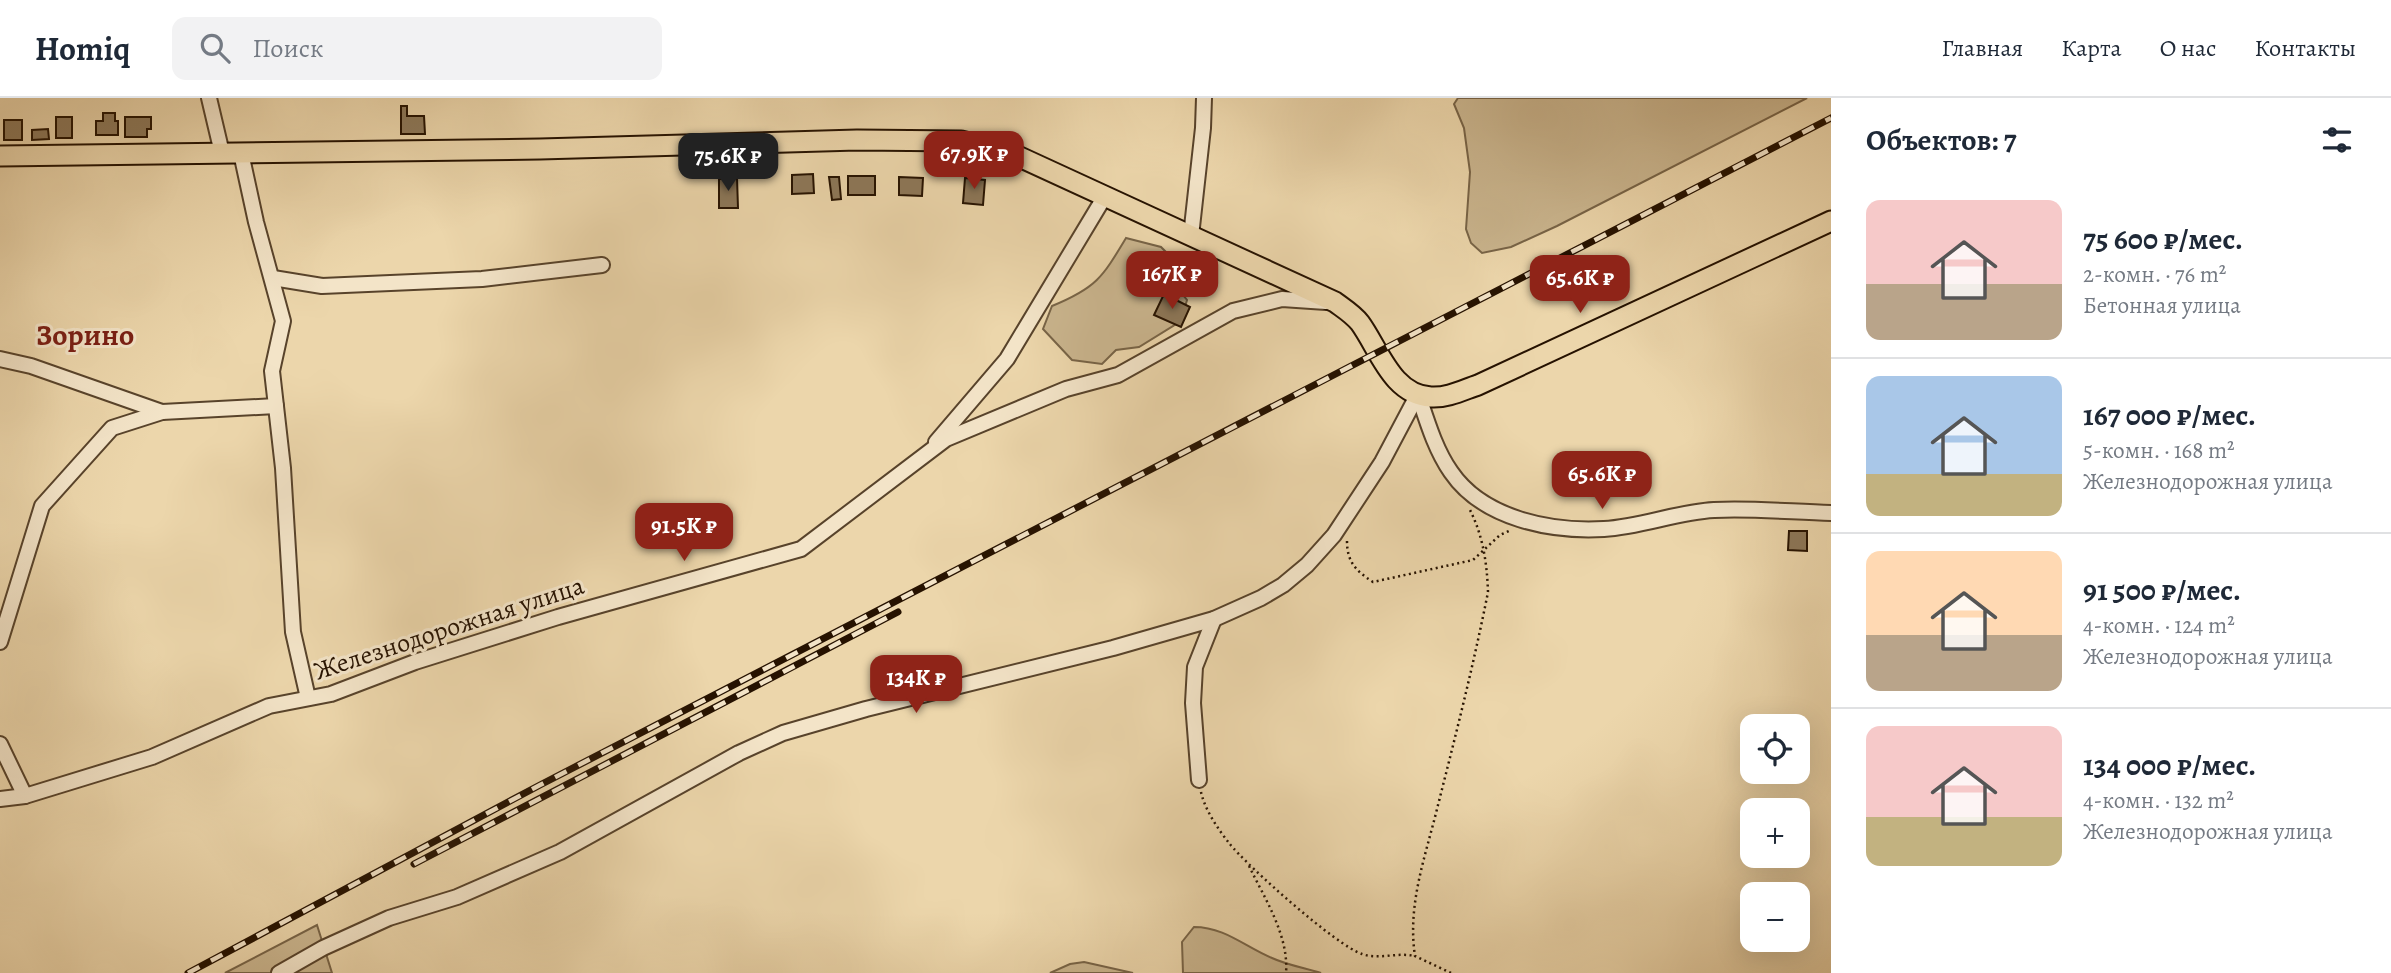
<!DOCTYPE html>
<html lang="ru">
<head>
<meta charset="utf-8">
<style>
	body { margin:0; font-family:Alegreya,serif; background:#f2f2f3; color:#1f2937; height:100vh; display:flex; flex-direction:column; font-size:26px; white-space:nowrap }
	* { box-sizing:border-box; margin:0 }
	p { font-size:23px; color:#747a83 }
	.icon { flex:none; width:38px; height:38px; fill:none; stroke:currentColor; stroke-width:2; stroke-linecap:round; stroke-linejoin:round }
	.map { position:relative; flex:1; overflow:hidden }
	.panel { display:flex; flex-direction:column; background:#fff; width:560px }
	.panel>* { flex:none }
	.buttons { position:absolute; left:1740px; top:616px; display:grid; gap:14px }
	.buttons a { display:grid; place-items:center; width:70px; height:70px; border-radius:14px; background:#fff; box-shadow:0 7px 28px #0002; font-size:35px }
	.price { position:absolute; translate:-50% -60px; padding:0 16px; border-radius:14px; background:#8f2418; color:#fff; font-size:23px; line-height:46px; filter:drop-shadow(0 2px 4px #0008) }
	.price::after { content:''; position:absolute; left:50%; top:42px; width:21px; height:16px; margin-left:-10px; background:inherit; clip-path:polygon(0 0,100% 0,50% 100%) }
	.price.on { background:#222; color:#fff }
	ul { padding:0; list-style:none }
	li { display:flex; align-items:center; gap:21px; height:175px; padding:0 35px }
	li+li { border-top:2px solid #e0e1e3 }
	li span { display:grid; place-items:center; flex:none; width:196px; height:140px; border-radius:14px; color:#555 }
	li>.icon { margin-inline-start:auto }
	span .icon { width:84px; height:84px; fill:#fffc; stroke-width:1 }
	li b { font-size:30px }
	h2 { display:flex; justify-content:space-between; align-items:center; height:84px; padding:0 35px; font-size:30px }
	header { display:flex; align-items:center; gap:42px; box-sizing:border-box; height:98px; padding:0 35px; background:#fff; border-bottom:2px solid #e0e1e3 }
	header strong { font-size:33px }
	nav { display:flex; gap:38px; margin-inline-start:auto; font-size:24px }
	.search { width:490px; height:63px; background:#f2f2f3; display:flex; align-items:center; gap:18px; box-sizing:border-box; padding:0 24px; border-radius:14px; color:#747a83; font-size:26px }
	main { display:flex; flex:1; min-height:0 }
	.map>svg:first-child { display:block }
	.green { fill:#cab58e; stroke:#786447; stroke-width:2 }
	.building { fill:#8d7859; stroke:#261200; stroke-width:2 }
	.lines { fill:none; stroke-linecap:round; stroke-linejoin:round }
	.minor-casing { stroke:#58432b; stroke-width:18 }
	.major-casing { stroke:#261200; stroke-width:23 }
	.path { stroke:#261200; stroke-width:2.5; stroke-dasharray:2 3.5; stroke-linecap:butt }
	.minor { stroke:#f3e4c8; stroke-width:14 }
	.major { stroke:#ecd6ab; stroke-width:19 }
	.rail-casing { stroke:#261200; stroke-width:7 }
	.rail { stroke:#f3e4c8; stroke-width:4.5; stroke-dasharray:13; stroke-linecap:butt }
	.labels { text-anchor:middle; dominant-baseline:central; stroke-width:6; stroke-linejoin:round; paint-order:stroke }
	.street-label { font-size:26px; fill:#261200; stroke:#f3e4c8 }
	.quarter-label { font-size:30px; font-weight:bold; fill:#7a1f14; stroke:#f3e4c8 }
</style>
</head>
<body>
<header>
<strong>Homiq</strong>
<div class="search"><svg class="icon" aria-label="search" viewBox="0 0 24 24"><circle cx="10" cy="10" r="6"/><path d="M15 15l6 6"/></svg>Поиск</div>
<nav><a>Главная</a><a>Карта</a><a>О нас</a><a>Контакты</a></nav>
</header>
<main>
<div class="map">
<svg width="1831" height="875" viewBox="0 0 1831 875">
	<rect width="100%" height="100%" fill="#ecd6ab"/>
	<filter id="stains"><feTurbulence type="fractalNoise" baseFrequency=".00286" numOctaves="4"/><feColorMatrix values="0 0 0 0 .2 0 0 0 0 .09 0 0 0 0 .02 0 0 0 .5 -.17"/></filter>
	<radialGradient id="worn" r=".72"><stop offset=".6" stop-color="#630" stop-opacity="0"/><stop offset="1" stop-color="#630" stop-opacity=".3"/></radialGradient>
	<g class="green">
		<polygon points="1458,0 1807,0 1557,128 1511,149 1482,155 1471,145 1466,131 1470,74 1464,30 1454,6"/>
		<path d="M1126 140 1161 149 1180 168 1175 187 1187 202 1181 223 1139 249 1116 252 1102 266 1072 262 1043 231 1052 208C1096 190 1102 180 1126 140Z"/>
		<polygon points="317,827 332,875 225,875"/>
		<path d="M1194 829C1225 829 1245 849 1272 860 1287 867 1305 870 1321 875H1183L1182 844Z"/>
		<polygon points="1084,864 1133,875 1050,875 1070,866"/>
	</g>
	<g class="building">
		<polygon points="401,8 407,8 407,18 424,18 425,36 401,36"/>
		<polygon points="103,15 115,15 115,23 118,23 118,37 96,37 96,23 103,23"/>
		<rect x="56" y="19" width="16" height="21"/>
		<polygon points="125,19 151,19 151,31 147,31 147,39 125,39"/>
		<rect x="4" y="22" width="18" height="20"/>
		<polygon points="48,31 49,41 32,42 32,32"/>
		<polygon points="752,64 769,65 769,77 751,77"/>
		<polygon points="813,76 814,95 792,96 792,77"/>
		<rect x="848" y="78" width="27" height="19"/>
		<polygon points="829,79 839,79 841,101 832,102"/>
		<polygon points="899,79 923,80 922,98 899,97"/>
		<polygon points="737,80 738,110 719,110 719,81"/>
		<polygon points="965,80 985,82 983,107 963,105"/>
		<polygon points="1164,196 1190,209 1181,229 1154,217"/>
		<polygon points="1789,433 1807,433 1807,453 1788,452"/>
	</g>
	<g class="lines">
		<defs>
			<g id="minor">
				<polyline points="209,0 222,55"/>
				<polyline points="241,55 256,124 283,223 272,273 283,370 293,534 308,600"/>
				<polyline points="1191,138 1203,30 1204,0"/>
				<polyline points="273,180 322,188 482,181 602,167"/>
				<polyline points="0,261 31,268 162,314 276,308"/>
				<path d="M1418 296C1427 323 1435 351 1451 374 1483 421 1551 434 1604 431 1641 429 1677 414 1714 412 1753 410 1792 414 1831 415"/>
				<polyline points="936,344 1007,261 1105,98"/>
				<polyline points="0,544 42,408 112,330 162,314"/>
				<polyline points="0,646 25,698"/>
				<polyline points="1199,682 1193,605 1195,569 1214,521"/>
				<polyline points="0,701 25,698 152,659 269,608 331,596 415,564 558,519 801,451 946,341 1066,291 1118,277 1233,213 1282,201 1326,204"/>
				<polyline points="279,875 323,850 389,820 457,799 560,754 739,655 783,635 866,611 1113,550 1214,521 1261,500 1283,487 1307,467 1334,437 1382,364 1418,296"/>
			</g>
			<path id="major" d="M0 58 540 51 857 42 961 43 1011 55 1335 204C1343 210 1353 216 1360 225 1379 251 1392 297 1431 299 1448 300 1463 292 1478 287L1831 123"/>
		</defs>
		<use href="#minor" class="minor-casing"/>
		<use href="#major" class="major-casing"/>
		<g class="path">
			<path d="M1347 443C1347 464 1356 473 1373 484L1473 462 1500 437 1511 432"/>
			<path d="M1201 694C1205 712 1218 731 1229 745 1247 768 1337 848 1362 856 1379 862 1397 854 1415 858"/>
			<path d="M1249 768C1265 801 1289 838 1286 875"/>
			<path d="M1451 875 1415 858C1407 806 1426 757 1438 707 1456 636 1474 565 1488 494 1487 465 1483 438 1470 412"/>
		</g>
		<use href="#minor" class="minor"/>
		<use href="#major" class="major"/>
		<defs>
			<g id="rail">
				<polyline points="414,766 898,514"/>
				<polyline points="188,875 540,687 1831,20"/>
			</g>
		</defs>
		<use href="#rail" class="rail-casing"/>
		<use href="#rail" class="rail"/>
	</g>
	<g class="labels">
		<g class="street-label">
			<text transform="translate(449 530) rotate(-18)">Железнодорожная улица</text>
		</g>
		<g class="quarter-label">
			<text x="85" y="237">Зорино</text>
		</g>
	</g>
	<rect width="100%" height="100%" filter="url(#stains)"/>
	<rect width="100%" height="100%" fill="url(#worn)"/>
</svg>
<div class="buttons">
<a><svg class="icon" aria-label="locate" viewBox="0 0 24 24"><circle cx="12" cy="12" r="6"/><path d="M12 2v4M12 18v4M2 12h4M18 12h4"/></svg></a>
<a>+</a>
<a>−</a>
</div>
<b class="price" style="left:974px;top:93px">67.9K ₽</b>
<b class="price on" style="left:728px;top:95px">75.6K ₽</b>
<b class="price" style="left:1172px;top:213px">167K ₽</b>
<b class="price" style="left:1580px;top:217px">65.6K ₽</b>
<b class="price" style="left:1602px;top:413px">65.6K ₽</b>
<b class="price" style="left:684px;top:465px">91.5K ₽</b>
<b class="price" style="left:916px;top:617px">134K ₽</b>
</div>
<section class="panel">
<h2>Объектов: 7<svg class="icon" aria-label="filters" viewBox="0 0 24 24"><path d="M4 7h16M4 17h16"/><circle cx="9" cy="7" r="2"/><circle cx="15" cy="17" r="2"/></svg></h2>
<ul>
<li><span style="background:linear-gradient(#f6c9c9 60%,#b9a48a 0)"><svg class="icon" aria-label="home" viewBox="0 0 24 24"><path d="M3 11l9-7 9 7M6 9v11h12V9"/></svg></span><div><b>75 600 ₽/мес.</b><p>2-комн. · 76 m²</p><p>Бетонная улица</p></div></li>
<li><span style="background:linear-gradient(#a9c7e8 70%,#c2b280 0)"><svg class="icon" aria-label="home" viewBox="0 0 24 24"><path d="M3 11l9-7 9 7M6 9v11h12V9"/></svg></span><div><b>167 000 ₽/мес.</b><p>5-комн. · 168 m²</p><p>Железнодорожная улица</p></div></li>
<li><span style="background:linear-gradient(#ffd9b3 60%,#b9a48a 0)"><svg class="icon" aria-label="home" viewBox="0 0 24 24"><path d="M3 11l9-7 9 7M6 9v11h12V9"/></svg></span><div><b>91 500 ₽/мес.</b><p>4-комн. · 124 m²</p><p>Железнодорожная улица</p></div></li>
<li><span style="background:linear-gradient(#f6c9c9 65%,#c2b280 0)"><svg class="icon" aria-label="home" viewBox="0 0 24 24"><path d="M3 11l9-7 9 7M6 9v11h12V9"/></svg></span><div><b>134 000 ₽/мес.</b><p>4-комн. · 132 m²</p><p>Железнодорожная улица</p></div></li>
</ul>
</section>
</main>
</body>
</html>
